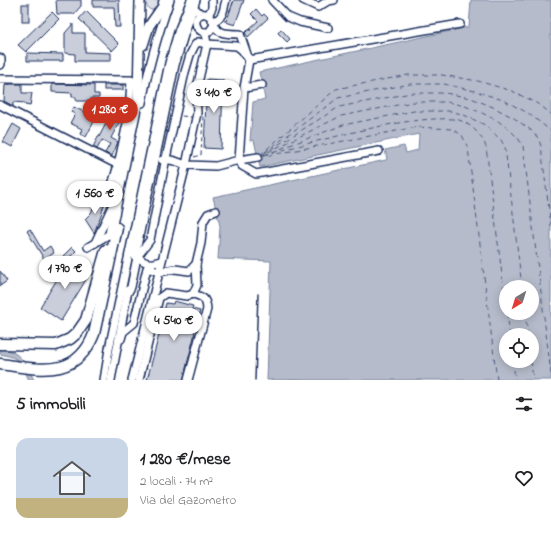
<!DOCTYPE html>
<html lang="it">
<head>
<meta charset="utf-8">
<style>
	body { margin:0; font-family:"Indie Flower",sans-serif; background:#f6f6f6; color:#202124; height:100vh; display:flex; flex-direction:column; font-size:15px; white-space:nowrap }
	* { box-sizing:border-box; margin:0 }
	p { font-size:13px; color:#757577 }
	.icon { flex:none; width:22px; height:22px; fill:none; stroke:currentColor; stroke-width:2; stroke-linecap:round; stroke-linejoin:round }
	.map { position:relative; height:380px; overflow:hidden }
	.side { display:flex; flex-direction:column; background:#fff; flex:1 }
	.side>* { flex:none }
	.needle { width:26px; rotate:218deg }
	.fabs { position:absolute; left:499px; top:280px; display:grid; gap:8px }
	.fabs a { display:grid; place-items:center; width:40px; height:40px; border-radius:50%; background:#fff; box-shadow:0 2px 10px #0003; font-size:20px }
	.price { position:absolute; translate:-50% -34px; padding:0 9px; border-radius:14px; background:#fff; color:#222; font-size:13px; line-height:26px; filter:drop-shadow(0 1px 2px #0008) }
	.price::after { content:''; position:absolute; left:50%; top:24px; width:12px; height:9px; margin-left:-6px; background:inherit; clip-path:polygon(0 0,100% 0,50% 100%) }
	.price.active { background:#c8321e; color:#fff }
	ul { padding:0; list-style:none }
	li { display:flex; align-items:center; gap:12px; height:100px; padding:0 16px }
	li span { display:grid; place-items:center; flex:none; width:112px; height:80px; border-radius:12px; color:#555 }
	li>.icon { margin-inline-start:auto }
	span .icon { width:48px; height:48px; fill:#fffc; stroke-width:1 }
	li b { font-size:17px }
	h2 { display:flex; justify-content:space-between; align-items:center; height:48px; padding:0 16px; font-size:17px }
	.map>svg:first-child { display:block }
	.green { fill:#dee1e7; stroke:#7c88a2 }
	.water { fill:#b5bbca; stroke:#77839f; fill-rule:evenodd }
	.lines { fill:none; stroke-linecap:round; stroke-linejoin:round }
	.ferry { stroke:#49597e; stroke-width:1; stroke-dasharray:5 4; stroke-linecap:butt }
	.building { fill:#caceda; stroke:#1b2f5e }
	.minor-casing { stroke:#1b2f5e; stroke-width:10 }
	.major-casing { stroke:#1b2f5e; stroke-width:12 }
	.highway-casing { stroke:#1b2f5e; stroke-width:13 }
	.path { stroke:#1b2f5e; stroke-width:1; stroke-dasharray:4 3; stroke-linecap:butt }
	.minor { stroke:#fff; stroke-width:7 }
	.major { stroke:#fff; stroke-width:9 }
	.highway { stroke:#fff; stroke-width:10 }
	.rail { stroke:#1b2f5e; stroke-width:1.5 }
</style>
</head>
<body>
<div class="map">
<svg width="551" height="380" viewBox="0 0 551 380">
	<rect width="100%" height="100%" fill="#fff"/>
	<filter id="ink" filterUnits="userSpaceOnUse"><feTurbulence type="fractalNoise" baseFrequency=".025" numOctaves="2"/><feDisplacementMap in="SourceGraphic" scale="8" xChannelSelector="R" yChannelSelector="G"/><feConvolveMatrix kernelMatrix="1 2 1 2 8 2 1 2 1" color-interpolation-filters="sRGB"/></filter>
	<g filter="url(#ink)">
		<path class="green" d="M146 0H160V4L156 10C148 11 146 7 146 0Z"/>
		<g class="water">
			<path d="M471 0H551V380H267L271 261 218 259 220 226 213 197 386 160 387 159 385 150 404 146 406 153 418 150 419 135V134L260 167 254 140 250 141 253 102 265 99 259 72 469 27ZM506 287H532V313H506ZM506 335H532V361H506Z"/>
			<path d="M0 348C20 351 26 364 34 380H29C20 362 21 358 0 354Z"/>
		</g>
		<g class="lines">
			<g class="ferry">
				<polyline points="265,152 338,98 410,84 444,84 475,91 503,100 528,113 551,131"/>
				<polyline points="263,154 339,107 411,93 445,93 471,98 493,107 514,118 532,131 538,138 541,146 551,226"/>
				<polyline points="260,155 336,89 408,75 442,75 478,81 512,91 540,105 551,114"/>
				<polyline points="264,155 343,125 414,111 449,111 462,114 485,125 501,140 505,147 522,287"/>
				<path d="M264 155C302 145 339 135 377 127 396 123 415 120 434 119 442 119 451 118 459 120 471 124 482 135 486 147L506 307"/>
				<polyline points="260,156 341,116 413,102 447,102 465,106 482,113 498,121 511,131 518,138 523,146 551,374"/>
				<polyline points="260,157 417,127 452,129 462,135 468,148 497,380"/>
				<polyline points="507,313 510,335"/>
				<polyline points="525,313 528,335"/>
				<polyline points="513,361 515,380"/>
				<polyline points="531,361 533,380"/>
			</g>
		</g>
		<g class="building">
			<polygon points="56,0 81,0 81,6 74,14 57,14"/>
			<polygon points="93,0 119,0 120,27 115,27 114,7 93,7"/>
			<polygon points="234,0 244,0 235,25 226,22"/>
			<rect x="22" y="4" width="7" height="18"/>
			<polygon points="256,9 262,16 264,14 268,18 248,37 245,33 248,30 251,30 249,29 258,21 251,14"/>
			<polygon points="86,11 119,44 112,51 79,19"/>
			<polygon points="52,12 59,19 26,52 18,45"/>
			<polygon points="73,24 73,33 85,33 85,52 111,53 111,61 75,61 75,54 65,53 65,33"/>
			<polygon points="281,29 290,39 287,42 278,33"/>
			<polygon points="27,53 63,54 63,61 27,61"/>
			<polygon points="207,79 223,80 221,149 204,148"/>
			<polygon points="9,84 22,84 22,93 32,93 30,106 25,105 25,103 13,102 13,106 4,101 5,85 9,85"/>
			<polygon points="52,84 94,85 94,94 99,94 99,98 91,98 91,101 76,101 76,97 72,97 72,93 52,92"/>
			<rect x="104" y="85" width="19" height="5"/>
			<polygon points="88,104 100,110 86,137 80,134 82,129 70,123 75,114 71,112 74,107 84,112"/>
			<polygon points="115,106 124,111 124,113 111,138 118,142 112,156 105,153 110,144 102,140 97,149 93,147 98,137 99,137"/>
			<polygon points="13,124 21,129 12,147 3,142"/>
			<polygon points="96,201 105,202 101,215 94,233 85,219 91,213"/>
			<polygon points="30,229 43,251 50,246 54,253 44,259 27,231"/>
			<polygon points="72,247 76,251 67,260 63,256"/>
			<polygon points="69,260 90,273 61,321 40,307"/>
			<polygon points="0,271 7,281 0,286"/>
			<polygon points="174,301 193,306 192,309 200,311 194,333 195,333 183,380 147,380 160,331 156,330 158,323 161,324 166,303 173,304"/>
		</g>
		<g class="lines">
			<defs>
				<g id="minor">
					<polyline points="272,0 288,17 300,22 328,28"/>
					<polyline points="303,0 318,7 328,1 334,0"/>
					<path d="M194 8 201 14C216 12 210 28 221 32 226 34 235 34 240 34L249 60 244 88 239 160 242 166 256 174 379 151"/>
					<path d="M201 14C191 21 197 34 209 32L214 25"/>
					<polyline points="208,15 212,8 212,0"/>
					<path d="M214 21C224 17 223 10 226 0"/>
					<polyline points="0,79 131,80 129,114 118,165 111,188"/>
					<polyline points="244,88 262,85"/>
					<path d="M142 103C148 68 158 34 170 0"/>
					<polyline points="0,105 118,165"/>
					<polyline points="162,160 165,159 175,161 186,165 216,166 239,160 258,157"/>
					<polyline points="95,243 115,200"/>
					<polyline points="88,247 113,232"/>
					<path d="M136 254C143 264 151 265 161 261"/>
					<polyline points="135,256 175,65 184,35 196,0"/>
					<polyline points="127,294 131,287 137,257 150,240 165,163 185,72 190,55 195,45 198,42 207,44 237,46 242,50 249,60 460,24"/>
					<polyline points="121,339 123,332 134,323 147,268 159,272 175,269 189,271 196,264"/>
					<polyline points="104,380 109,349 169,63 179,29 191,0"/>
					<polyline points="111,380 128,290"/>
					<polyline points="132,380 186,165 197,113 196,92 207,44 205,32"/>
					<polyline points="139,380 159,298 166,293 187,296 193,294 197,285 196,264 201,243 203,222 208,214 216,211"/>
					<path d="M188 380 207 309C206 298 203 297 193 294"/>
				</g>
				<g id="major">
					<polyline points="143,45 149,26 163,6 164,0"/>
					<polyline points="0,59 0,64"/>
					<polyline points="110,234 138,99 140,0"/>
				</g>
				<g id="highway">
					<polyline points="0,344 56,345 70,339 77,333 86,320 106,250"/>
					<path d="M0 364C38 369 76 380 94 334L117 228"/>
				</g>
			</defs>
			<use href="#minor" class="minor-casing"/>
			<use href="#major" class="major-casing"/>
			<use href="#highway" class="highway-casing"/>
			<g class="path">
				<polyline points="229,12 234,0"/>
				<polyline points="224,21 226,21 228,15"/>
				<polyline points="203,104 203,89"/>
				<polyline points="182,116 191,117"/>
				<polyline points="194,157 201,155 203,115"/>
			</g>
			<use href="#minor" class="minor"/>
			<use href="#major" class="major"/>
			<use href="#highway" class="highway"/>
			<polyline class="rail" points="255,380 258,294"/>
		</g>
	</g>
</svg>
<div class="fabs">
<a><svg class="needle" viewBox="-14 -14 28 28"><path d="M0-13l5 13h-10z" fill="#e53935"/><path d="M0 13l5-13h-10z" fill="#757577"/></svg></a>
<a><svg class="icon" aria-label="locate" viewBox="0 0 24 24"><circle cx="12" cy="12" r="6"/><path d="M12 2v4M12 18v4M2 12h4M18 12h4"/></svg></a>
</div>
<b class="price" style="left:214px;top:114px">3 410 €</b>
<b class="price active" style="left:110px;top:131px">1 280 €</b>
<b class="price" style="left:95px;top:215px">1 560 €</b>
<b class="price" style="left:65px;top:290px">1 790 €</b>
<b class="price" style="left:174px;top:342px">4 540 €</b>
</div>
<section class="side">
<h2>5 immobili<svg class="icon" aria-label="filters" viewBox="0 0 24 24"><path d="M4 7h16M4 17h16"/><circle cx="9" cy="7" r="2"/><circle cx="15" cy="17" r="2"/></svg></h2>
<ul>
<li><span style="background:linear-gradient(#c9d6e8 75%,#c2b280 0)"><svg class="icon" aria-label="home" viewBox="0 0 24 24"><path d="M3 11l9-7 9 7M6 9v11h12V9"/></svg></span><div><b>1 280 €/mese</b><p>2 locali · 74 m²</p><p>Via del Gazometro</p></div><svg class="icon" aria-label="heart" viewBox="0 0 24 24"><path d="M12 20l-8-8c-3-5 5-10 8-4 3-6 11-1 8 4z"/></svg></li>
</ul>
</section>
</body>
</html>
